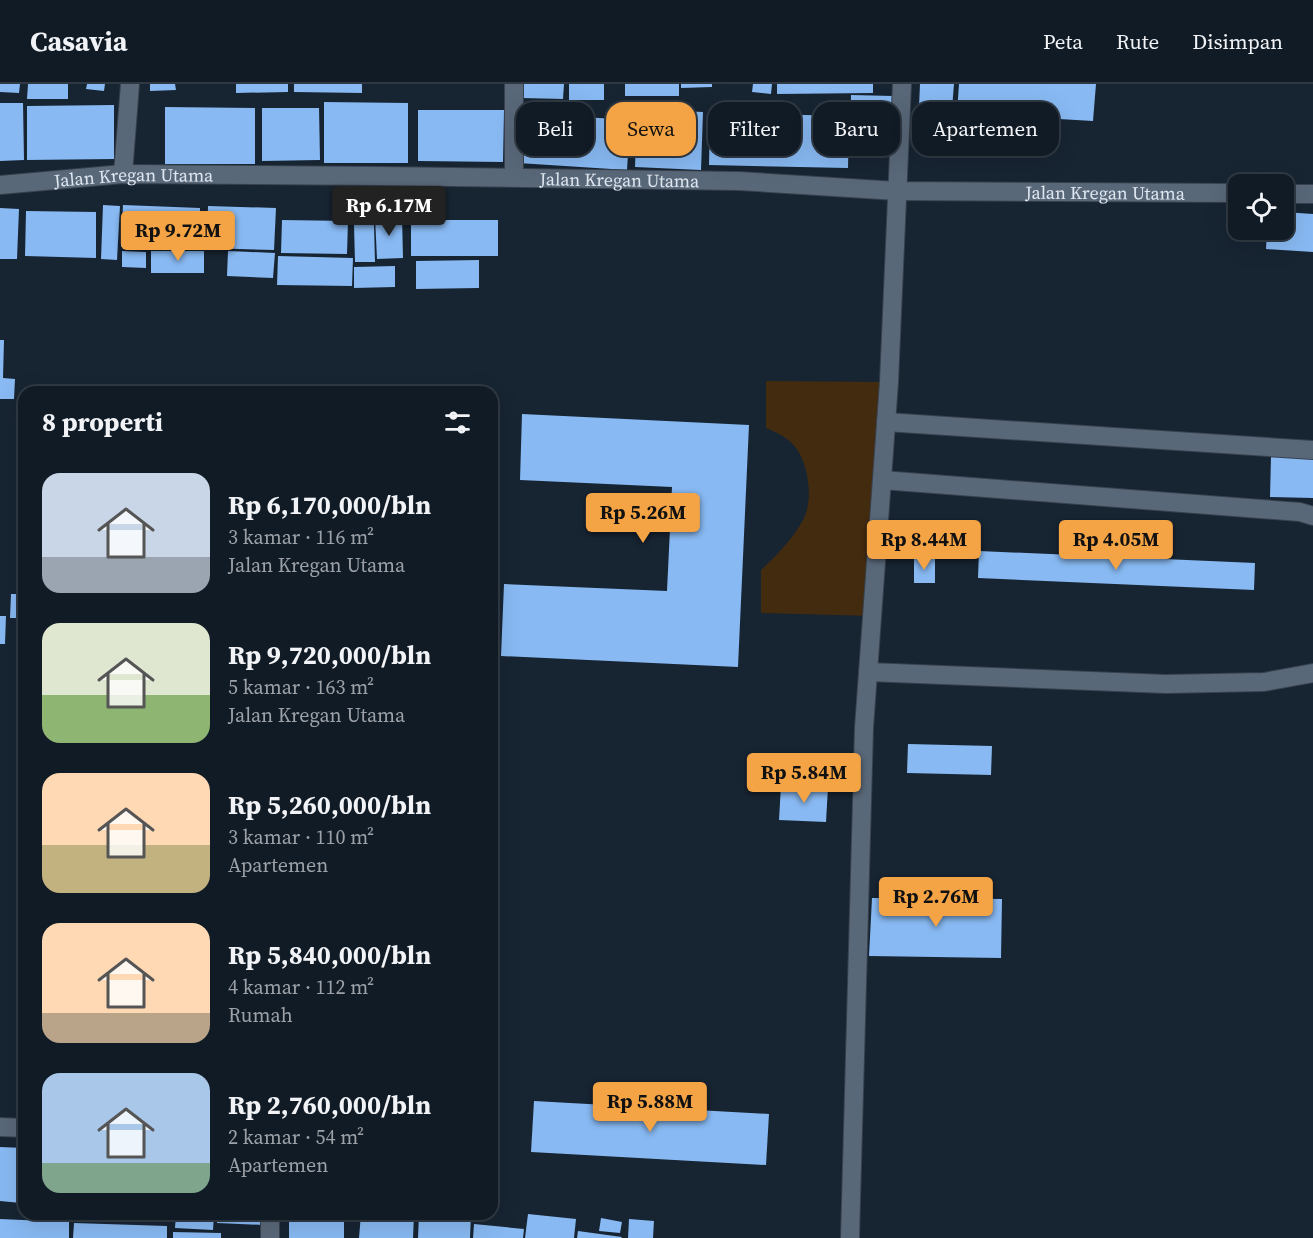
<!DOCTYPE html>
<html lang="id">
<head>
<meta charset="utf-8">
<style>
	body { margin:0; font-family:"Source Serif 4",serif; background:#1a242e; color:#f1f3f6; height:100vh; display:flex; flex-direction:column; font-size:22px; white-space:nowrap }
	* { box-sizing:border-box; margin:0 }
	p { font-size:20px; color:#9ca1a7 }
	.icon { flex:none; width:33px; height:33px; fill:none; stroke:currentColor; stroke-width:2; stroke-linecap:round; stroke-linejoin:round }
	.map { position:relative; flex:1; overflow:hidden }
	.side { position:absolute; left:18px; top:302px; width:480px; height:834px; display:flex; flex-direction:column; background:#111b26; border-radius:18px; box-shadow:0 6px 24px #0002,0 0 0 2px #303943 }
	.side>* { flex:none }
	.top-card { position:absolute; left:516px; top:18px; width:570px; height:54px; display:flex; gap:12px }
	.tools { position:absolute; left:1228px; top:90px; display:grid; gap:12px }
	.tools a { display:grid; place-items:center; width:66px; height:66px; border-radius:12px; background:#111b26; box-shadow:0 6px 24px #0002,0 0 0 2px #303943; font-size:30px }
	.price { position:absolute; translate:-50% -51px; padding:0 14px; border-radius:6px; background:#f4a444; color:#111; font-size:20px; line-height:39px; filter:drop-shadow(0 2px 3px #0008) }
	.price::after { content:''; position:absolute; left:50%; top:36px; width:18px; height:14px; margin-left:-9px; background:inherit; clip-path:polygon(0 0,100% 0,50% 100%) }
	.price.active { background:#222; color:#fff }
	ul { padding:0; list-style:none }
	li { display:flex; align-items:center; gap:18px; height:150px; padding:0 24px }
	li span { display:grid; place-items:center; flex:none; width:168px; height:120px; border-radius:18px; color:#555 }
	li>.icon { margin-inline-start:auto }
	span .icon { width:72px; height:72px; fill:#fffc; stroke-width:1 }
	li b { font-size:26px }
	h2 { display:flex; justify-content:space-between; align-items:center; height:72px; padding:0 24px; font-size:26px }
	.tag { padding:0 21px; border-radius:18px; background:#111b26; box-shadow:0 6px 24px #0002,0 0 0 2px #303943; font-size:21px; line-height:54px }
	.tag.active { background:#f4a444; color:#111 }
	header { display:flex; align-items:center; gap:36px; box-sizing:border-box; height:84px; padding:0 30px; background:#111b26; border-bottom:2px solid #303943 }
	header strong { font-size:28px }
	nav { display:flex; gap:33px; margin-inline-start:auto; font-size:21px }
	.map>svg:first-child { display:block }
	.green { fill:#432b0f }
	.building { fill:#88b9f2 }
	.lines { fill:none; stroke-linecap:round; stroke-linejoin:round }
	.minor-casing { stroke:#38414d; stroke-width:20 }
	.minor { stroke:#596879; stroke-width:18 }
	.labels { text-anchor:middle; dominant-baseline:central; stroke-width:6; stroke-linejoin:round; paint-order:stroke }
	.street-label { font-size:18px; fill:#dee6f0; stroke:#172432 }
</style>
</head>
<body>
<header>
<strong>Casavia</strong>
<nav><a>Peta</a><a>Rute</a><a>Disimpan</a></nav>
</header>
<div class="map">
<svg width="1313" height="1154" viewBox="0 0 1313 1154">
	<rect width="100%" height="100%" fill="#172432"/>
	<path class="green" d="M766 297 889 298 872 532 761 529V486C777 471 792 456 803 436 815 414 808 369 787 355 780 350 773 347 766 344Z"/>
	<g class="building">
		<polygon points="0,0 20,0 19,9 0,8"/>
		<polygon points="28,0 68,0 68,15 27,15"/>
		<polygon points="87,0 105,0 104,7 86,5"/>
		<polygon points="150,0 175,0 176,6 150,7"/>
		<polygon points="236,0 288,0 288,8 236,9"/>
		<polygon points="294,0 362,0 362,9 294,8"/>
		<polygon points="522,0 564,0 563,15 521,14"/>
		<rect x="569" y="0" width="35" height="16"/>
		<rect x="625" y="0" width="54" height="12"/>
		<polygon points="681,0 712,0 712,3 681,4"/>
		<polygon points="753,0 772,0 771,10 752,8"/>
		<polygon points="777,0 873,0 873,9 777,10"/>
		<polygon points="920,0 954,0 952,25 919,23"/>
		<polygon points="959,0 1096,0 1093,37 957,29"/>
		<polygon points="851,11 893,12 892,72 850,71"/>
		<polygon points="324,18 408,19 408,79 324,79"/>
		<polygon points="0,19 23,19 24,76 0,77"/>
		<polygon points="114,21 114,75 27,76 27,22"/>
		<polygon points="165,23 255,24 255,80 165,80"/>
		<polygon points="262,24 319,24 320,76 262,77"/>
		<polygon points="637,25 703,28 701,86 635,83"/>
		<polygon points="418,26 504,26 503,78 418,77"/>
		<polygon points="521,29 630,36 627,86 518,79"/>
		<polygon points="710,29 849,32 848,84 709,81"/>
		<polygon points="103,121 120,122 117,176 101,175"/>
		<polygon points="123,121 200,124 199,166 121,163"/>
		<polygon points="208,122 276,124 274,166 207,164"/>
		<polygon points="0,124 19,125 17,175 0,175"/>
		<polygon points="26,127 96,128 96,174 25,172"/>
		<polygon points="1284,128 1313,130 1313,168 1266,165 1267,146 1284,146"/>
		<polygon points="402,132 403,174 377,175 375,133"/>
		<polygon points="282,136 348,137 347,170 281,169"/>
		<rect x="411" y="136" width="87" height="36"/>
		<polygon points="354,141 374,141 375,178 355,178"/>
		<polygon points="122,167 146,168 146,184 122,183"/>
		<rect x="151" y="167" width="53" height="22"/>
		<polygon points="228,167 275,169 273,194 227,192"/>
		<polygon points="278,172 353,174 352,202 277,201"/>
		<polygon points="479,176 479,204 416,205 416,177"/>
		<polygon points="395,182 395,203 354,204 354,183"/>
		<polygon points="0,256 4,256 3,294 15,295 14,315 0,315"/>
		<polygon points="522,330 749,341 738,583 501,572 504,500 667,507 672,403 520,396"/>
		<polygon points="1271,373 1313,373 1313,414 1270,413"/>
		<polygon points="979,467 1255,479 1254,506 978,494"/>
		<rect x="914" y="475" width="21" height="24"/>
		<polygon points="11,510 24,510 24,534 10,534"/>
		<polygon points="0,532 6,532 5,560 0,560"/>
		<polygon points="908,660 992,662 991,691 907,689"/>
		<polygon points="781,701 828,703 826,738 779,736"/>
		<polygon points="872,814 1002,815 1001,874 869,872"/>
		<polygon points="534,1017 769,1030 766,1081 531,1068"/>
		<polygon points="0,1063 24,1064 21,1119 0,1117"/>
		<polygon points="82,1130 104,1130 104,1136 82,1135"/>
		<polygon points="176,1130 214,1130 213,1146 175,1144"/>
		<polygon points="217,1130 264,1130 263,1141 217,1139"/>
		<polygon points="361,1130 414,1130 413,1154 359,1154"/>
		<polygon points="419,1130 471,1130 470,1154 418,1154"/>
		<polygon points="528,1130 576,1135 574,1154 525,1154"/>
		<rect x="289" y="1134" width="55" height="20"/>
		<polygon points="601,1134 622,1138 620,1149 599,1147"/>
		<polygon points="0,1135 69,1138 69,1154 0,1154"/>
		<polygon points="629,1135 654,1137 653,1154 628,1154"/>
		<polygon points="74,1139 167,1142 167,1154 73,1154"/>
		<polygon points="474,1140 524,1145 523,1154 473,1154"/>
		<polygon points="578,1147 622,1153 621,1154 577,1154"/>
		<polygon points="173,1148 221,1149 221,1154 173,1154"/>
	</g>
	<g class="lines">
		<defs>
			<g id="minor">
				<polyline points="123,90 130,0"/>
				<polyline points="514,93 514,0"/>
				<path id="s1" d="M0 101 123 90 379 92 739 97 897 107 1239 109"/>
				<polyline points="1284,110 1313,110"/>
				<polyline points="886,338 1313,366"/>
				<polyline points="882,396 1300,428 1313,432"/>
				<polyline points="868,588 1166,600 1264,598 1313,589"/>
				<polyline points="0,1043 24,1044"/>
				<polyline points="270,1130 270,1154"/>
				<polyline points="850,1154 864,644 889,298 902,0"/>
			</g>
		</defs>
		<use href="#minor" class="minor-casing"/>
		<use href="#minor" class="minor"/>
	</g>
	<g class="labels">
		<g class="street-label">
			<text stroke="none"><textPath href="#s1" startOffset="134">Jalan Kregan Utama</textPath></text>
			<text stroke="none"><textPath href="#s1" startOffset="620">Jalan Kregan Utama</textPath></text>
			<text stroke="none"><textPath href="#s1" startOffset="1106">Jalan Kregan Utama</textPath></text>
		</g>
	</g>
</svg>
<div class="tools">
<a><svg class="icon" aria-label="locate" viewBox="0 0 24 24"><circle cx="12" cy="12" r="6"/><path d="M12 2v4M12 18v4M2 12h4M18 12h4"/></svg></a>
</div>
<b class="price active" style="left:389px;top:153px">Rp 6.17M</b>
<b class="price" style="left:178px;top:178px">Rp 9.72M</b>
<b class="price" style="left:643px;top:460px">Rp 5.26M</b>
<b class="price" style="left:924px;top:487px">Rp 8.44M</b>
<b class="price" style="left:1116px;top:487px">Rp 4.05M</b>
<b class="price" style="left:804px;top:720px">Rp 5.84M</b>
<b class="price" style="left:936px;top:844px">Rp 2.76M</b>
<b class="price" style="left:650px;top:1049px">Rp 5.88M</b>
<div class="top-card">
<a class="tag">Beli</a>
<a class="tag active">Sewa</a>
<a class="tag">Filter</a>
<a class="tag">Baru</a>
<a class="tag">Apartemen</a>
</div>
<section class="side">
<h2>8 properti<svg class="icon" aria-label="filters" viewBox="0 0 24 24"><path d="M4 7h16M4 17h16"/><circle cx="9" cy="7" r="2"/><circle cx="15" cy="17" r="2"/></svg></h2>
<ul>
<li><span style="background:linear-gradient(#c9d6e8 70%,#9aa5b1 0)"><svg class="icon" aria-label="home" viewBox="0 0 24 24"><path d="M3 11l9-7 9 7M6 9v11h12V9"/></svg></span><div><b>Rp 6,170,000/bln</b><p>3 kamar · 116 m²</p><p>Jalan Kregan Utama</p></div></li>
<li><span style="background:linear-gradient(#dfe7d0 60%,#8fb573 0)"><svg class="icon" aria-label="home" viewBox="0 0 24 24"><path d="M3 11l9-7 9 7M6 9v11h12V9"/></svg></span><div><b>Rp 9,720,000/bln</b><p>5 kamar · 163 m²</p><p>Jalan Kregan Utama</p></div></li>
<li><span style="background:linear-gradient(#ffd9b3 60%,#c2b280 0)"><svg class="icon" aria-label="home" viewBox="0 0 24 24"><path d="M3 11l9-7 9 7M6 9v11h12V9"/></svg></span><div><b>Rp 5,260,000/bln</b><p>3 kamar · 110 m²</p><p>Apartemen</p></div></li>
<li><span style="background:linear-gradient(#ffd9b3 75%,#b9a48a 0)"><svg class="icon" aria-label="home" viewBox="0 0 24 24"><path d="M3 11l9-7 9 7M6 9v11h12V9"/></svg></span><div><b>Rp 5,840,000/bln</b><p>4 kamar · 112 m²</p><p>Rumah</p></div></li>
<li><span style="background:linear-gradient(#a9c7e8 75%,#7fa58c 0)"><svg class="icon" aria-label="home" viewBox="0 0 24 24"><path d="M3 11l9-7 9 7M6 9v11h12V9"/></svg></span><div><b>Rp 2,760,000/bln</b><p>2 kamar · 54 m²</p><p>Apartemen</p></div></li>
</ul>
</section>
</div>
</body>
</html>
